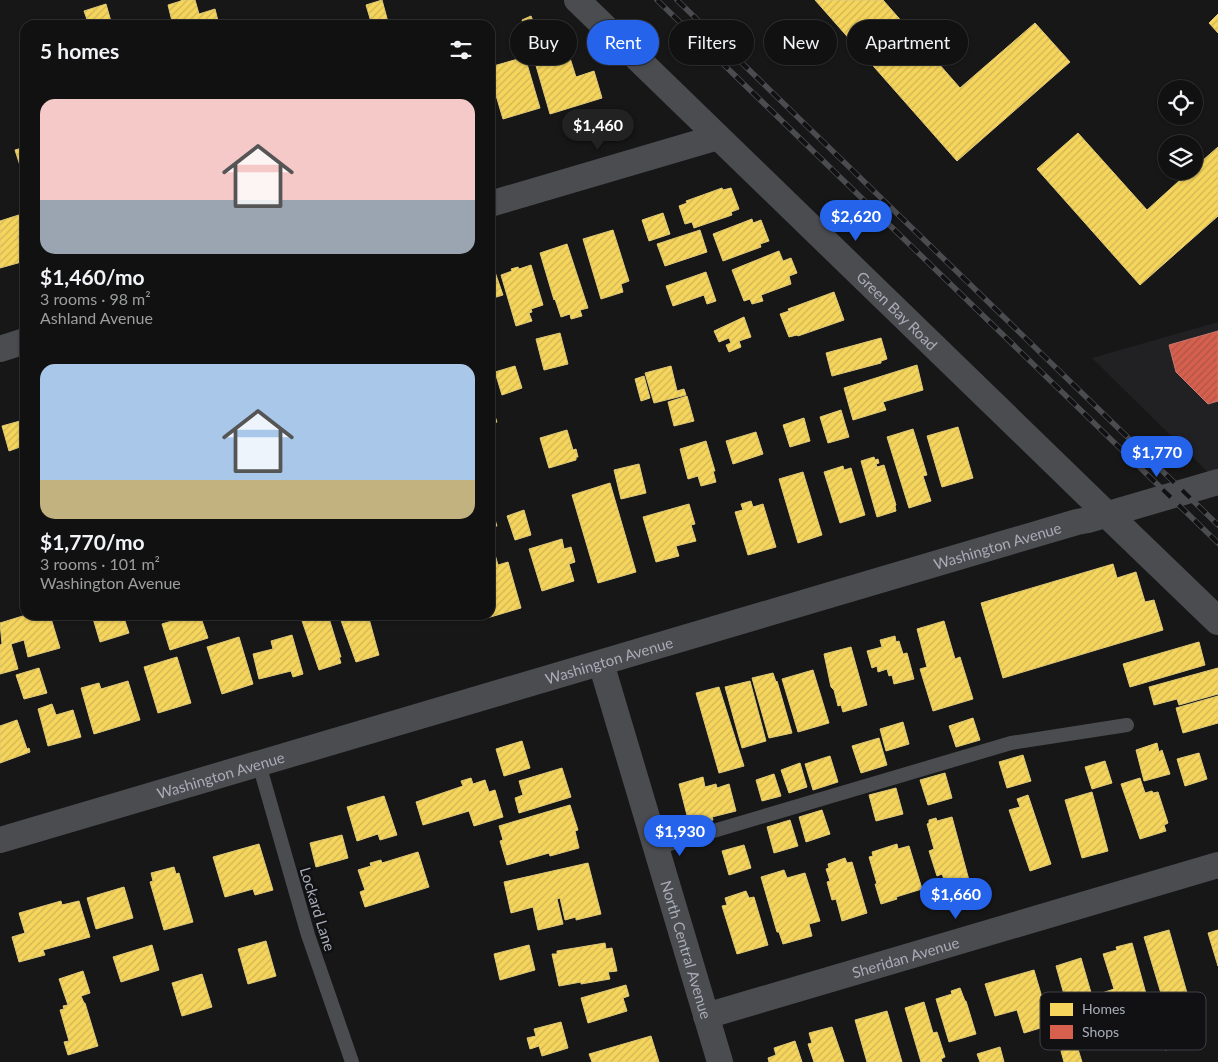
<!DOCTYPE html>
<html lang="en">
<head>
<meta charset="utf-8">
<style>
	body { margin:0; font-family:Lato,sans-serif; background:#1e1f1f; color:#f1f3f6; height:100vh; display:flex; flex-direction:column; font-size:19px; white-space:nowrap }
	* { box-sizing:border-box; margin:0 }
	p { font-size:16px; color:#9c9d9f }
	.icon { flex:none; width:28px; height:28px; fill:none; stroke:currentColor; stroke-width:2; stroke-linecap:round; stroke-linejoin:round }
	.map { position:relative; flex:1; overflow:hidden }
	.side { position:absolute; left:20px; top:20px; width:475px; height:600px; display:flex; flex-direction:column; background:#111; border-radius:15px; box-shadow:0 1px 4px #0004,0 0 0 1px #303131 }
	.side>* { flex:none }
	.hud { position:absolute; left:510px; top:20px; width:475px; height:45px; display:flex; gap:10px }
	.buttons { position:absolute; left:1158px; top:80px; display:grid; gap:10px }
	.buttons a { display:grid; place-items:center; width:45px; height:45px; border-radius:50%; background:#111; box-shadow:0 1px 4px #0004,0 0 0 1px #303131; font-size:25px }
	.price { position:absolute; translate:-50% -42px; padding:0 11px; border-radius:18px; background:#2563eb; color:#fff; font-size:16px; line-height:32px; filter:drop-shadow(0 1px 2px #0008) }
	.price::after { content:''; position:absolute; left:50%; top:30px; width:15px; height:11px; margin-left:-8px; background:inherit; clip-path:polygon(0 0,100% 0,50% 100%) }
	.price.current { background:#222; color:#fff }
	ul { padding:0; list-style:none }
	li { display:grid; align-content:center; gap:10px; height:265px; padding:0 20px }
	li span { display:grid; place-items:center; height:155px; border-radius:15px; color:#555 }
	li>.icon { margin-inline-start:auto }
	span .icon { width:90px; height:90px; fill:#fffc; stroke-width:1 }
	li b { font-size:21px }
	h2 { display:flex; justify-content:space-between; align-items:center; height:60px; padding:0 20px; font-size:21px }
	.tag { padding:0 18px; border-radius:22px; background:#111; box-shadow:0 1px 4px #0004,0 0 0 1px #303131; font-size:18px; line-height:45px }
	.tag.current { background:#2563eb; color:#fff }
	.map>svg:first-child { display:block }
	.built { fill:#212123 }
	.homes { fill:url(#homes-hatch); stroke:#dfc978 }
	.shops { fill:url(#shops-hatch); stroke:#c8776d }
	.lines { fill:none; stroke-linecap:round; stroke-linejoin:round }
	.service { stroke:#4b4c50; stroke-width:14 }
	.minor { stroke:#4b4c50; stroke-width:26 }
	.tertiary { stroke:#4b4c50; stroke-width:28 }
	.rail-casing { stroke:#4b4c4f; stroke-width:5.5 }
	.rail { stroke:#111113; stroke-width:4; stroke-dasharray:11; stroke-linecap:butt }
	.labels { text-anchor:middle; dominant-baseline:central; stroke-width:5; stroke-linejoin:round; paint-order:stroke }
	.street-label { font-size:15px; fill:#a8adb8; stroke:#111113 }
	.key { fill:#111113; stroke:#3e4045; stroke-width:1 }
	.key-label { font-size:14px; fill:#a8adb8 }
</style>
</head>
<body>
<div class="map">
<svg width="1218" height="1062" viewBox="0 0 1218 1062">
	<defs>
		<pattern id="homes-hatch" width="6" height="6" patternUnits="userSpaceOnUse" patternTransform="scale(1.25)"><rect width="6" height="6" fill="#f6d55c"/><path d="M-1 1l2-2M0 6l6-6M5 7l2-2" fill="none" stroke="#cfb555"/></pattern>
		<pattern id="shops-hatch" width="6" height="6" patternUnits="userSpaceOnUse" patternTransform="scale(1.25)"><rect width="6" height="6" fill="#d6604d"/><path d="M-1 1l2-2M0 6l6-6M5 7l2-2" fill="none" stroke="#ad5548"/></pattern>
	</defs>
	<rect width="100%" height="100%" fill="#171717"/>
	<polygon class="built" points="1218,322 1218,482 1092,358"/>
	<g class="homes">
		<polygon points="181,0 195,0 199,14 215,9 219,25 173,25 168,5 181,1"/>
		<polygon points="382,0 388,22 372,25 366,5"/>
		<polygon points="815,0 883,0 960,88 1035,23 1070,62 957,161"/>
		<polygon points="106,4 112,25 89,25 84,11"/>
		<polygon points="1218,14 1218,33 1209,23"/>
		<polygon points="531,16 535,26 526,29 522,20"/>
		<polygon points="563,36 576,77 594,71 602,98 550,114 530,45"/>
		<polygon points="525,57 540,108 503,119 490,75 490,67"/>
		<polygon points="1078,133 1147,210 1190,171 1194,171 1194,168 1218,147 1218,216 1140,285 1037,169"/>
		<polygon points="25,147 25,177 24,178 15,150"/>
		<polygon points="722,188 723,190 731,188 739,209 731,212 732,215 694,228 692,222 685,224 679,206 687,203 686,201"/>
		<polygon points="25,213 25,234 18,236 25,261 0,268 0,221"/>
		<polygon points="663,213 670,234 649,241 642,220"/>
		<polygon points="752,219 753,223 761,220 769,241 760,244 761,247 723,261 713,234"/>
		<polygon points="613,230 629,281 621,284 623,292 601,299 583,239"/>
		<polygon points="700,230 707,252 665,266 657,244"/>
		<polygon points="567,244 588,308 580,310 582,316 571,319 570,314 561,317 555,299 554,300 540,253"/>
		<polygon points="779,251 783,261 791,258 797,273 789,276 791,284 761,295 763,301 752,304 750,299 744,301 732,270"/>
		<polygon points="531,265 543,305 531,309 532,312 529,313 532,321 516,326 501,275 512,271 511,269 518,267 519,269"/>
		<polygon points="495,272 503,295 490,299 490,274"/>
		<polygon points="706,272 716,301 707,304 704,295 673,306 666,286"/>
		<polygon points="834,292 844,320 798,336 797,335 789,337 780,314 789,311 788,309"/>
		<polygon points="744,317 751,337 739,341 741,347 729,352 726,345 731,343 729,338 719,342 714,331"/>
		<polygon points="560,333 568,364 544,370 536,339"/>
		<polygon points="881,338 887,359 881,361 881,363 832,376 826,353"/>
		<polygon points="917,365 923,390 883,402 886,410 853,420 844,388"/>
		<polygon points="515,366 522,388 502,395 495,372"/>
		<polygon points="671,366 677,391 684,389 686,395 654,403 645,373"/>
		<polygon points="644,376 650,398 641,401 635,379"/>
		<polygon points="687,396 694,421 674,426 668,402"/>
		<polygon points="490,401 497,422 490,424"/>
		<polygon points="841,410 849,437 828,443 820,417"/>
		<polygon points="804,418 810,441 790,447 783,425"/>
		<polygon points="20,421 22,424 25,423 25,463 20,447 9,451 2,426"/>
		<polygon points="958,427 973,478 942,487 927,436"/>
		<polygon points="913,429 927,475 923,476 931,501 909,508 887,437"/>
		<polygon points="567,430 573,450 576,449 578,457 576,457 576,460 549,468 540,438"/>
		<polygon points="756,432 763,454 733,464 726,441"/>
		<polygon points="706,441 715,471 713,471 716,482 701,486 698,476 688,479 680,449"/>
		<polygon points="874,457 875,460 878,459 879,463 876,464 877,467 884,465 896,505 895,506 896,511 877,517 861,461"/>
		<polygon points="639,464 646,493 621,499 614,470"/>
		<polygon points="843,466 844,470 851,468 865,515 840,523 824,472"/>
		<polygon points="803,472 822,535 798,543 779,479"/>
		<polygon points="610,483 636,572 598,583 572,495"/>
		<polygon points="751,501 753,507 763,504 776,547 748,555 735,512 743,510 741,504"/>
		<polygon points="490,504 497,526 490,527"/>
		<polygon points="689,504 695,524 691,525 696,541 676,546 679,556 656,562 643,517"/>
		<polygon points="524,510 531,535 515,540 507,516"/>
		<polygon points="490,537 498,565 508,562 521,608 487,618 487,615 490,615"/>
		<polygon points="562,539 564,549 571,547 575,562 569,564 574,581 542,591 529,549"/>
		<polygon points="1113,564 1117,578 1136,572 1145,602 1154,600 1163,630 1003,678 981,603"/>
		<polygon points="26,615 50,615 60,648 28,657 24,640 11,644 18,669 0,674 0,645 2,644 0,623"/>
		<polygon points="92,615 123,615 129,633 100,642"/>
		<polygon points="191,615 200,615 208,638 170,650 162,624"/>
		<polygon points="300,615 328,615 341,657 339,657 341,663 319,670"/>
		<polygon points="339,615 368,615 379,655 356,662"/>
		<polygon points="944,621 955,659 960,657 973,699 933,711 920,669 927,667 917,629"/>
		<polygon points="292,635 303,674 293,677 291,671 259,679 253,654 273,649 271,641"/>
		<polygon points="895,636 896,642 899,641 903,654 907,653 914,679 894,684 892,675 889,676 887,669 878,672 877,666 872,668 867,651 882,647 880,640"/>
		<polygon points="239,637 253,684 222,694 207,647"/>
		<polygon points="1199,642 1205,665 1130,687 1123,664"/>
		<polygon points="851,647 867,705 843,712 841,705 838,706 834,690 831,687 824,654"/>
		<polygon points="177,657 191,703 158,713 144,667"/>
		<polygon points="39,668 47,693 24,699 16,675"/>
		<polygon points="1218,668 1218,694 1179,705 1177,699 1154,705 1149,687"/>
		<polygon points="813,670 829,723 798,732 782,679"/>
		<polygon points="773,673 776,682 777,681 792,733 769,738 752,678"/>
		<polygon points="128,681 140,720 94,734 81,688 99,683 101,689"/>
		<polygon points="750,681 766,741 742,748 725,687"/>
		<polygon points="719,687 744,766 719,773 696,693"/>
		<polygon points="1218,696 1218,723 1183,733 1176,708"/>
		<polygon points="52,704 56,715 73,710 81,737 48,746 38,709"/>
		<polygon points="973,718 980,740 956,747 949,726"/>
		<polygon points="17,720 27,749 29,748 30,752 0,763 0,726"/>
		<polygon points="903,722 909,744 886,751 880,729"/>
		<polygon points="879,738 887,765 861,773 852,746"/>
		<polygon points="522,741 530,768 504,776 496,749"/>
		<polygon points="1157,743 1159,752 1162,750 1170,774 1144,781 1136,750"/>
		<polygon points="1199,753 1207,779 1185,786 1177,759"/>
		<polygon points="1023,755 1031,781 1007,788 999,762"/>
		<polygon points="830,756 838,782 813,790 805,764"/>
		<polygon points="1105,761 1112,783 1092,789 1085,767"/>
		<polygon points="800,763 807,787 789,793 781,770"/>
		<polygon points="562,768 571,797 519,813 515,798 523,795 519,781"/>
		<polygon points="945,773 952,798 928,805 920,780"/>
		<polygon points="774,774 781,796 762,801 756,780"/>
		<polygon points="703,777 705,787 716,784 717,788 729,784 736,811 712,817 713,820 699,823 699,820 689,823 679,784"/>
		<polygon points="471,778 473,784 485,780 489,792 495,790 503,817 474,826 469,811 423,825 416,802 463,786 461,781"/>
		<polygon points="1140,778 1145,793 1152,791 1153,793 1158,792 1168,823 1164,825 1166,831 1140,839 1121,784"/>
		<polygon points="896,788 903,814 876,821 869,795"/>
		<polygon points="1092,792 1108,851 1082,858 1065,800"/>
		<polygon points="1028,795 1051,864 1030,871 1009,810 1020,807 1017,799"/>
		<polygon points="384,796 397,835 380,840 378,834 357,841 347,807"/>
		<polygon points="570,805 578,830 575,831 579,848 550,856 549,853 507,865 500,841 503,840 499,826"/>
		<polygon points="822,810 830,834 806,842 799,817"/>
		<polygon points="952,817 970,884 948,890 942,874 937,876 929,851 934,849 927,824 929,823 929,820 936,818 937,821"/>
		<polygon points="790,820 798,846 774,853 767,827"/>
		<polygon points="342,835 348,858 316,867 310,843"/>
		<polygon points="259,844 273,890 255,895 253,889 225,897 213,857"/>
		<polygon points="897,844 898,849 909,846 922,889 896,897 897,899 881,904 875,884 877,884 869,857 873,856 872,852"/>
		<polygon points="744,845 751,868 729,875 722,851"/>
		<polygon points="418,852 429,887 365,907 360,892 365,890 358,870 371,866 370,863 381,860 382,863"/>
		<polygon points="845,858 847,863 852,862 867,913 842,921 836,899 832,900 827,882 830,881 826,869 829,868 828,864"/>
		<polygon points="588,863 601,914 576,920 576,917 565,920 560,898 557,899 563,924 538,930 533,907 511,913 504,882"/>
		<polygon points="174,867 176,874 179,873 193,922 164,930 150,882 153,881 151,873"/>
		<polygon points="784,870 787,878 805,873 820,921 809,924 812,936 783,944 779,932 777,932 761,877"/>
		<polygon points="124,887 133,918 96,929 87,898"/>
		<polygon points="746,891 749,898 754,897 768,945 737,954 722,906 727,905 725,898"/>
		<polygon points="61,901 62,905 79,901 90,937 43,950 45,955 19,962 12,937 25,933 19,913"/>
		<polygon points="1169,930 1187,993 1163,1000 1144,937"/>
		<polygon points="1218,930 1218,966 1208,933"/>
		<polygon points="266,941 276,976 248,984 238,949"/>
		<polygon points="605,943 606,949 612,948 617,971 608,972 610,979 581,984 581,982 559,986 552,954 557,954 557,951"/>
		<polygon points="1132,943 1148,1001 1123,1008 1124,1012 1109,1017 1102,993 1114,989 1103,954 1117,950 1116,947"/>
		<polygon points="152,945 159,970 121,982 113,957"/>
		<polygon points="529,945 535,970 500,980 494,954"/>
		<polygon points="1081,958 1098,1017 1084,1021 1078,1002 1067,1005 1056,966"/>
		<polygon points="1034,970 1050,1025 1024,1033 1017,1010 995,1016 985,984"/>
		<polygon points="83,971 90,993 81,996 84,1003 85,1003 98,1046 68,1055 64,1042 69,1041 60,1010 64,1009 63,1006 68,1005 59,979"/>
		<polygon points="202,974 212,1007 182,1016 172,983"/>
		<polygon points="626,985 629,996 623,998 627,1011 588,1023 581,998"/>
		<polygon points="960,988 965,1001 966,1001 976,1034 949,1042 936,999 952,994 951,991"/>
		<polygon points="924,1002 933,1033 937,1032 945,1057 941,1059 942,1062 921,1062 905,1008"/>
		<polygon points="887,1011 902,1062 867,1062 855,1020"/>
		<polygon points="1191,1021 1197,1042 1165,1050 1160,1029"/>
		<polygon points="561,1022 568,1048 542,1056 539,1046 530,1049 527,1038 536,1036 534,1029"/>
		<polygon points="832,1027 844,1062 814,1062 808,1044 812,1043 809,1033"/>
		<polygon points="651,1036 659,1062 592,1062 589,1054"/>
		<polygon points="795,1041 802,1062 769,1062 768,1058 776,1055 774,1048"/>
		<polygon points="1077,1046 1082,1062 1064,1062 1061,1051"/>
		<polygon points="1000,1047 1004,1062 980,1062 977,1054"/>
	</g>
	<polygon class="shops" points="1218,331 1218,401 1208,404 1176,372 1169,345"/>
	<g class="lines">
		<g class="service">
			<polyline points="259,764 308,935 352,1062"/>
			<polyline points="656,848 1011,743 1127,725"/>
		</g>
		<g class="minor">
			<path id="s1" d="M577 0 1107 514"/>
			<polyline points="490,204 718,137"/>
			<polyline points="0,349 25,341"/>
			<path id="s2" d="M601 663 720 1062"/>
			<path id="s3" d="M0 840 1077 522 1088 520 1218 482"/>
			<path id="s4" d="M706 1016 1218 865"/>
		</g>
		<polyline class="tertiary" points="1107,514 1218,621"/>
		<defs>
			<g id="rail">
				<polyline points="657,0 1218,543"/>
				<polyline points="677,0 1218,525"/>
			</g>
		</defs>
		<use href="#rail" class="rail-casing"/>
		<use href="#rail" class="rail"/>
	</g>
	<g class="labels">
		<g class="street-label">
			<text stroke="none"><textPath href="#s1" startOffset="446">Green Bay Road</textPath></text>
			<text stroke="none"><textPath href="#s3" startOffset="1040">Washington Avenue</textPath></text>
			<text stroke="none"><textPath href="#s3" startOffset="635">Washington Avenue</textPath></text>
			<text stroke="none"><textPath href="#s3" startOffset="230">Washington Avenue</textPath></text>
			<text transform="translate(318 909) rotate(73)">Lockard Lane</text>
			<text stroke="none"><textPath href="#s2" startOffset="299">North Central Avenue</textPath></text>
			<text stroke="none"><textPath href="#s4" startOffset="208">Sheridan Avenue</textPath></text>
		</g>
	</g>
	<rect x="1040" y="992" width="166" height="58" rx="8" class="key"/>
	<rect x="1050" y="1003" width="23" height="13" fill="#f6d55c"/>
	<rect x="1050" y="1025" width="23" height="14" fill="#d6604d"/>
	<g class="key-label">
		<text x="1082" y="1014">Homes</text>
		<text x="1082" y="1037">Shops</text>
	</g>
</svg>
<div class="buttons">
<a><svg class="icon" aria-label="locate" viewBox="0 0 24 24"><circle cx="12" cy="12" r="6"/><path d="M12 2v4M12 18v4M2 12h4M18 12h4"/></svg></a>
<a><svg class="icon" aria-label="layers" viewBox="0 0 24 24"><path d="M12 4l9 5-9 5-9-5zM3 14l9 5 9-5"/></svg></a>
</div>
<b class="price current" style="left:598px;top:151px">$1,460</b>
<b class="price" style="left:856px;top:242px">$2,620</b>
<b class="price" style="left:1157px;top:478px">$1,770</b>
<b class="price" style="left:680px;top:857px">$1,930</b>
<b class="price" style="left:956px;top:920px">$1,660</b>
<div class="hud">
<a class="tag">Buy</a>
<a class="tag current">Rent</a>
<a class="tag">Filters</a>
<a class="tag">New</a>
<a class="tag">Apartment</a>
</div>
<section class="side">
<h2>5 homes<svg class="icon" aria-label="filters" viewBox="0 0 24 24"><path d="M4 7h16M4 17h16"/><circle cx="9" cy="7" r="2"/><circle cx="15" cy="17" r="2"/></svg></h2>
<ul>
<li><span style="background:linear-gradient(#f6c9c9 65%,#9aa5b1 0)"><svg class="icon" aria-label="home" viewBox="0 0 24 24"><path d="M3 11l9-7 9 7M6 9v11h12V9"/></svg></span><div><b>$1,460/mo</b><p>3 rooms · 98 m²</p><p>Ashland Avenue</p></div></li>
<li><span style="background:linear-gradient(#a9c7e8 75%,#c2b280 0)"><svg class="icon" aria-label="home" viewBox="0 0 24 24"><path d="M3 11l9-7 9 7M6 9v11h12V9"/></svg></span><div><b>$1,770/mo</b><p>3 rooms · 101 m²</p><p>Washington Avenue</p></div></li>
</ul>
</section>
</div>
</body>
</html>
